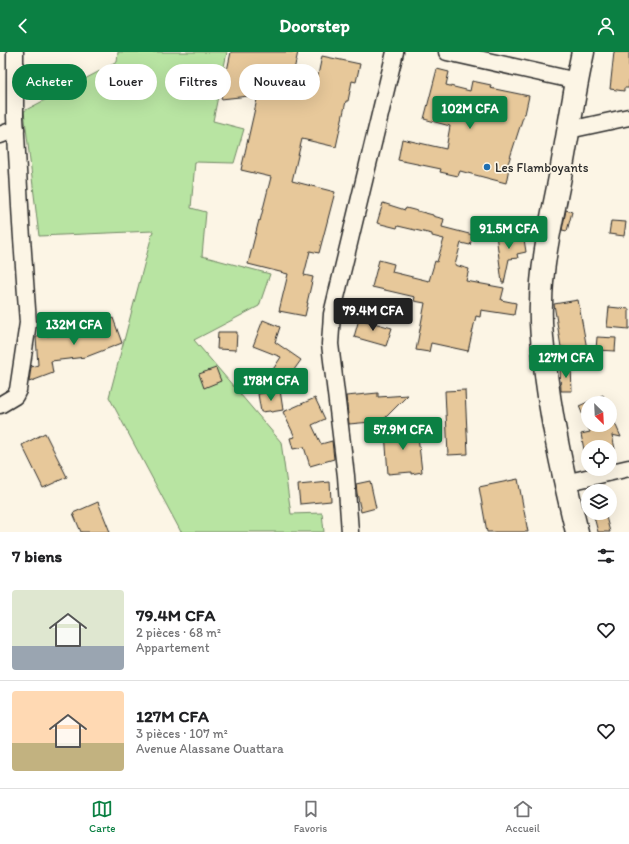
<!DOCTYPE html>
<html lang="fr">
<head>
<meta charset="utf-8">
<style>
	body { margin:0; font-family:Itim,sans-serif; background:#f2f2f2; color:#202124; height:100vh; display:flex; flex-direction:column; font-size:15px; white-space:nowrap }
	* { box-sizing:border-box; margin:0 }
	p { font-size:13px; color:#757577 }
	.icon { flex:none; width:22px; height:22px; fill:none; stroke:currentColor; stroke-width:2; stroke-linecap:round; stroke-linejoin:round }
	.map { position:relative; height:480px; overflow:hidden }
	.panel { display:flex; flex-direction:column; background:#fff; flex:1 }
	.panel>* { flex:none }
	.guide { position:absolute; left:12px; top:12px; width:400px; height:36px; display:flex; gap:8px }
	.needle { width:26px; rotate:156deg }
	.fabs { position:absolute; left:581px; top:344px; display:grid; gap:8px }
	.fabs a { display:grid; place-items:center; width:36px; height:36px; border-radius:50%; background:#fff; box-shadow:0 4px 16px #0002; font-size:20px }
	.price { position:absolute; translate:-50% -34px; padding:0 9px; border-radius:4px; background:#0b8043; color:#fff; font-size:13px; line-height:26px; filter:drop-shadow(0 1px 2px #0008) }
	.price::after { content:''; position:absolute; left:50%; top:24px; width:12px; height:9px; margin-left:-6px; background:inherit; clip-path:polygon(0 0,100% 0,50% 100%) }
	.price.selected { background:#222; color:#fff }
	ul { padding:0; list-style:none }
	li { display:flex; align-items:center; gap:12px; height:100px; padding:0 12px }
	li+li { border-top:1px solid #e0e0e0 }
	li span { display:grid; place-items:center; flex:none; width:112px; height:80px; border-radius:4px; color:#555 }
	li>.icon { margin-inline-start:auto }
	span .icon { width:48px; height:48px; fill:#fffc; stroke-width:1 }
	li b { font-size:17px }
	h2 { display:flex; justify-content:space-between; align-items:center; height:48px; padding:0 12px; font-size:17px }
	.tag { padding:0 14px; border-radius:18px; background:#fff; box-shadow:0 4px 16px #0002; font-size:14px; line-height:36px }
	.tag.selected { background:#0b8043; color:#fff }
	header { display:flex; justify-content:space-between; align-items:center; height:52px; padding:0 12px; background:#0b8043; color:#fff; font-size:18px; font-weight:800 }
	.tab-bar { display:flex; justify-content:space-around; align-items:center; height:56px; border-top:1px solid #e0e0e0; background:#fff; font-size:11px; color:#757577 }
	.tab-bar a { display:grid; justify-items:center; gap:2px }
	.tab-bar .selected { color:#0b8043 }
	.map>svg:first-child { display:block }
	.green { fill:#b8e4a2; stroke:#728866 }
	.building { fill:#e7c89a; stroke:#2b2b2b }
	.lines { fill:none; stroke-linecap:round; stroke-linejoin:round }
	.street-casing { stroke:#2b2b2b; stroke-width:19 }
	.secondary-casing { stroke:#2b2b2b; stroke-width:25 }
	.street { stroke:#fcf5e5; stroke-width:16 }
	.secondary { stroke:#fcf5e5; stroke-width:22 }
	.poi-dot { fill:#1f6fb2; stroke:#fcf5e5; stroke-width:1.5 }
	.labels { text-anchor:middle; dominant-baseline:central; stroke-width:3.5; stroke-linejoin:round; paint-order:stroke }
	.poi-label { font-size:13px; fill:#2b2b2b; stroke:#fcf5e5; text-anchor:start }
</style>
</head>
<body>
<header><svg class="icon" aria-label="back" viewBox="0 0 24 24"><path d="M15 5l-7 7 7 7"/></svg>Doorstep<svg class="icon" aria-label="person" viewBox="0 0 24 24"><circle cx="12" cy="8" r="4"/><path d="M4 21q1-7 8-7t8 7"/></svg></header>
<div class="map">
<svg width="629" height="480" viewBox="0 0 629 480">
	<rect width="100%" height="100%" fill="#fcf5e5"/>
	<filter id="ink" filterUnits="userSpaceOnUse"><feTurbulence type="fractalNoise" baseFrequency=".025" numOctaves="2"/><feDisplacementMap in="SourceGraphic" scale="8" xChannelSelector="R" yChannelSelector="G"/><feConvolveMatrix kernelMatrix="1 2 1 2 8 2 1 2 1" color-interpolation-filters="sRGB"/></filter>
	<g filter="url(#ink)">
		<polygon class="green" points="118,0 227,0 213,69 244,77 234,111 195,110 191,156 206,160 202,204 270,222 259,254 194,288 281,390 291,462 322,461 324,480 181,480 109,345 153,179 39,184 24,59 117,10"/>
		<g class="building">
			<polygon points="231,0 298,0 292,27 316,33 322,4 360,12 356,30 352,29 348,49 346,49 336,95 302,87 292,129 335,140 319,201 310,199 304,223 313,225 307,251 308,251 305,264 279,259 288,222 248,212 259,168 260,169 271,125 241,118 258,43 221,47"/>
			<polygon points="614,0 629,0 629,36 624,36 624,39 610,37"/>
			<polygon points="437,17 449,20 446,33 470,39 472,29 491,33 490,36 529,44 525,62 524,62 507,115 509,116 506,131 460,119 458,124 440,120 441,117 398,108 402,87 446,97 450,74 424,67"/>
			<polygon points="383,151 405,158 406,156 433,163 433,164 444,167 442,175 473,183 470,193 461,191 455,213 469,217 466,229 504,236 501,248 516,251 514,263 481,258 480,265 476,264 468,299 431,291 429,300 416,298 425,251 414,249 415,245 372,235 379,208 394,212 392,220 429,229 435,209 437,210 444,187 432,184 432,182 398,174 397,176 377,171"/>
			<polygon points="566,158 572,160 567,179 562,178"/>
			<polygon points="611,169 626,170 624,184 609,182"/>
			<polygon points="516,179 517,188 524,187 526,200 517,202 518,206 509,207 504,231 502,231 496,182"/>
			<polygon points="578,248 587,297 561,295 554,252"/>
			<polygon points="609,255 629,257 629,277 607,275"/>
			<polygon points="113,266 122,291 86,305 51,309 53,321 29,330 31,315 38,313 36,285 87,280 85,276"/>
			<polygon points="359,267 392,276 386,294 354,285"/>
			<polygon points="263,268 280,275 275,290 301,308 286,329 272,319 281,305 253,294"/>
			<polygon points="218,280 237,280 236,298 217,297"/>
			<polygon points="597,285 616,286 615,299 596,298"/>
			<polygon points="560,315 571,315 572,339 561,339"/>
			<polygon points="216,316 221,329 204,336 199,322"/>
			<polygon points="280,338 283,358 271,360 270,359 261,360 258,342"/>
			<polygon points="465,338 468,402 448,403 445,339"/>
			<polygon points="378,341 378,345 408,343 382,369 349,372 346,344"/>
			<polygon points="603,343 606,351 588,351 588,373 610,373 610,360 621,385 612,383 615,397 610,398 610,395 588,395 588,402 585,403 581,382 590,380 579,354"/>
			<polygon points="315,346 325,367 312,373 321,392 332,389 334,407 310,414 304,395 293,397 290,386 295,385 283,360"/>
			<polygon points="417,375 422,420 411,422 411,420 388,422 385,380"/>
			<polygon points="45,381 67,425 43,436 22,393"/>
			<polygon points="518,427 528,480 487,480 479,435"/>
			<polygon points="370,429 376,456 361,460 357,441 356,432"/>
			<polygon points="330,430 331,449 300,452 298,433"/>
			<polygon points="98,450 110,480 81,480 73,461"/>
			<polygon points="593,461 605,461 610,480 598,480"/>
		</g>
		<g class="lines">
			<defs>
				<g id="street">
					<polyline points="447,0 577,29"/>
					<polyline points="569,78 629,65"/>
					<polyline points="0,83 16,77"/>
					<polyline points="0,353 15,344 18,338 28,271 21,172 15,65 15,0"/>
					<polyline points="565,431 629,416"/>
					<polyline points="350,480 346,424 330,292 332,262 395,0"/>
				</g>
				<path id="secondary" d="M577 480C563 422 550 364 544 305 542 288 540 270 541 253 541 211 552 167 560 125 568 83 574 41 583 0"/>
			</defs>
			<use href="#street" class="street-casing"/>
			<use href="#secondary" class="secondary-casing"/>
			<use href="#street" class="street"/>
			<use href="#secondary" class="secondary"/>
		</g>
	</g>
	<circle class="poi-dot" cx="487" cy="115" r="4"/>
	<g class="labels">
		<g class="poi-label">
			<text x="495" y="115">Les Flamboyants</text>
		</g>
	</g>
</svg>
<div class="fabs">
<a><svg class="needle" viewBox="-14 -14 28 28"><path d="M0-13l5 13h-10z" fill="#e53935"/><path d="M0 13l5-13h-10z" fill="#757577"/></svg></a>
<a><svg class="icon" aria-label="locate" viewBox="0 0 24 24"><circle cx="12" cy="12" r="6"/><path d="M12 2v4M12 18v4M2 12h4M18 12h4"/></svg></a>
<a><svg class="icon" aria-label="layers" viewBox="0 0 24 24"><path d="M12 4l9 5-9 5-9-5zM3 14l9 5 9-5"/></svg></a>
</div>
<b class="price" style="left:470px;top:78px">102M CFA</b>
<b class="price" style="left:509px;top:198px">91.5M CFA</b>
<b class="price selected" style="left:373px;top:280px">79.4M CFA</b>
<b class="price" style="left:74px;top:294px">132M CFA</b>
<b class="price" style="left:566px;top:327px">127M CFA</b>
<b class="price" style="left:271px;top:350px">178M CFA</b>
<b class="price" style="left:403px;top:399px">57.9M CFA</b>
<div class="guide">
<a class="tag selected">Acheter</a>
<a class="tag">Louer</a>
<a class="tag">Filtres</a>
<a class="tag">Nouveau</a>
</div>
</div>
<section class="panel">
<h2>7 biens<svg class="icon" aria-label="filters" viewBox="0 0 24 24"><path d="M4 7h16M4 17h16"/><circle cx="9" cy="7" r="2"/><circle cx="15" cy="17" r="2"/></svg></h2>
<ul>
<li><span style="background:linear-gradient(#dfe7d0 70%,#9aa5b1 0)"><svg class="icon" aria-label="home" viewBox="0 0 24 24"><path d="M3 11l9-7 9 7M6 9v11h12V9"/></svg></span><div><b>79.4M CFA</b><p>2 pièces · 68 m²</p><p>Appartement</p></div><svg class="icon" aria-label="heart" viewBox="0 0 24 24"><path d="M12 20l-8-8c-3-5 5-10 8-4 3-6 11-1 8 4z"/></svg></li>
<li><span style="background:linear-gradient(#ffd9b3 65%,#c2b280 0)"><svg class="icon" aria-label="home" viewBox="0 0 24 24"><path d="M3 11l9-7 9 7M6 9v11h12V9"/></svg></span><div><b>127M CFA</b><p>3 pièces · 107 m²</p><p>Avenue Alassane Ouattara</p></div><svg class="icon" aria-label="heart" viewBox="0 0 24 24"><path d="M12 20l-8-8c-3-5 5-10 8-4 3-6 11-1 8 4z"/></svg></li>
</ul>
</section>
<nav class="tab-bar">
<a class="selected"><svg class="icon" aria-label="map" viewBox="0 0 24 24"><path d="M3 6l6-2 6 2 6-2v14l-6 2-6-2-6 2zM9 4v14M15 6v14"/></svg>Carte</a>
<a><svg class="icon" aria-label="saved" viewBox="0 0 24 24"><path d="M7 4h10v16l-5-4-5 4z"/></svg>Favoris</a>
<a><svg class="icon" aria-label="home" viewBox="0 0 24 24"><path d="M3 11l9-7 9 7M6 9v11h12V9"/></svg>Accueil</a>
</nav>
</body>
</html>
